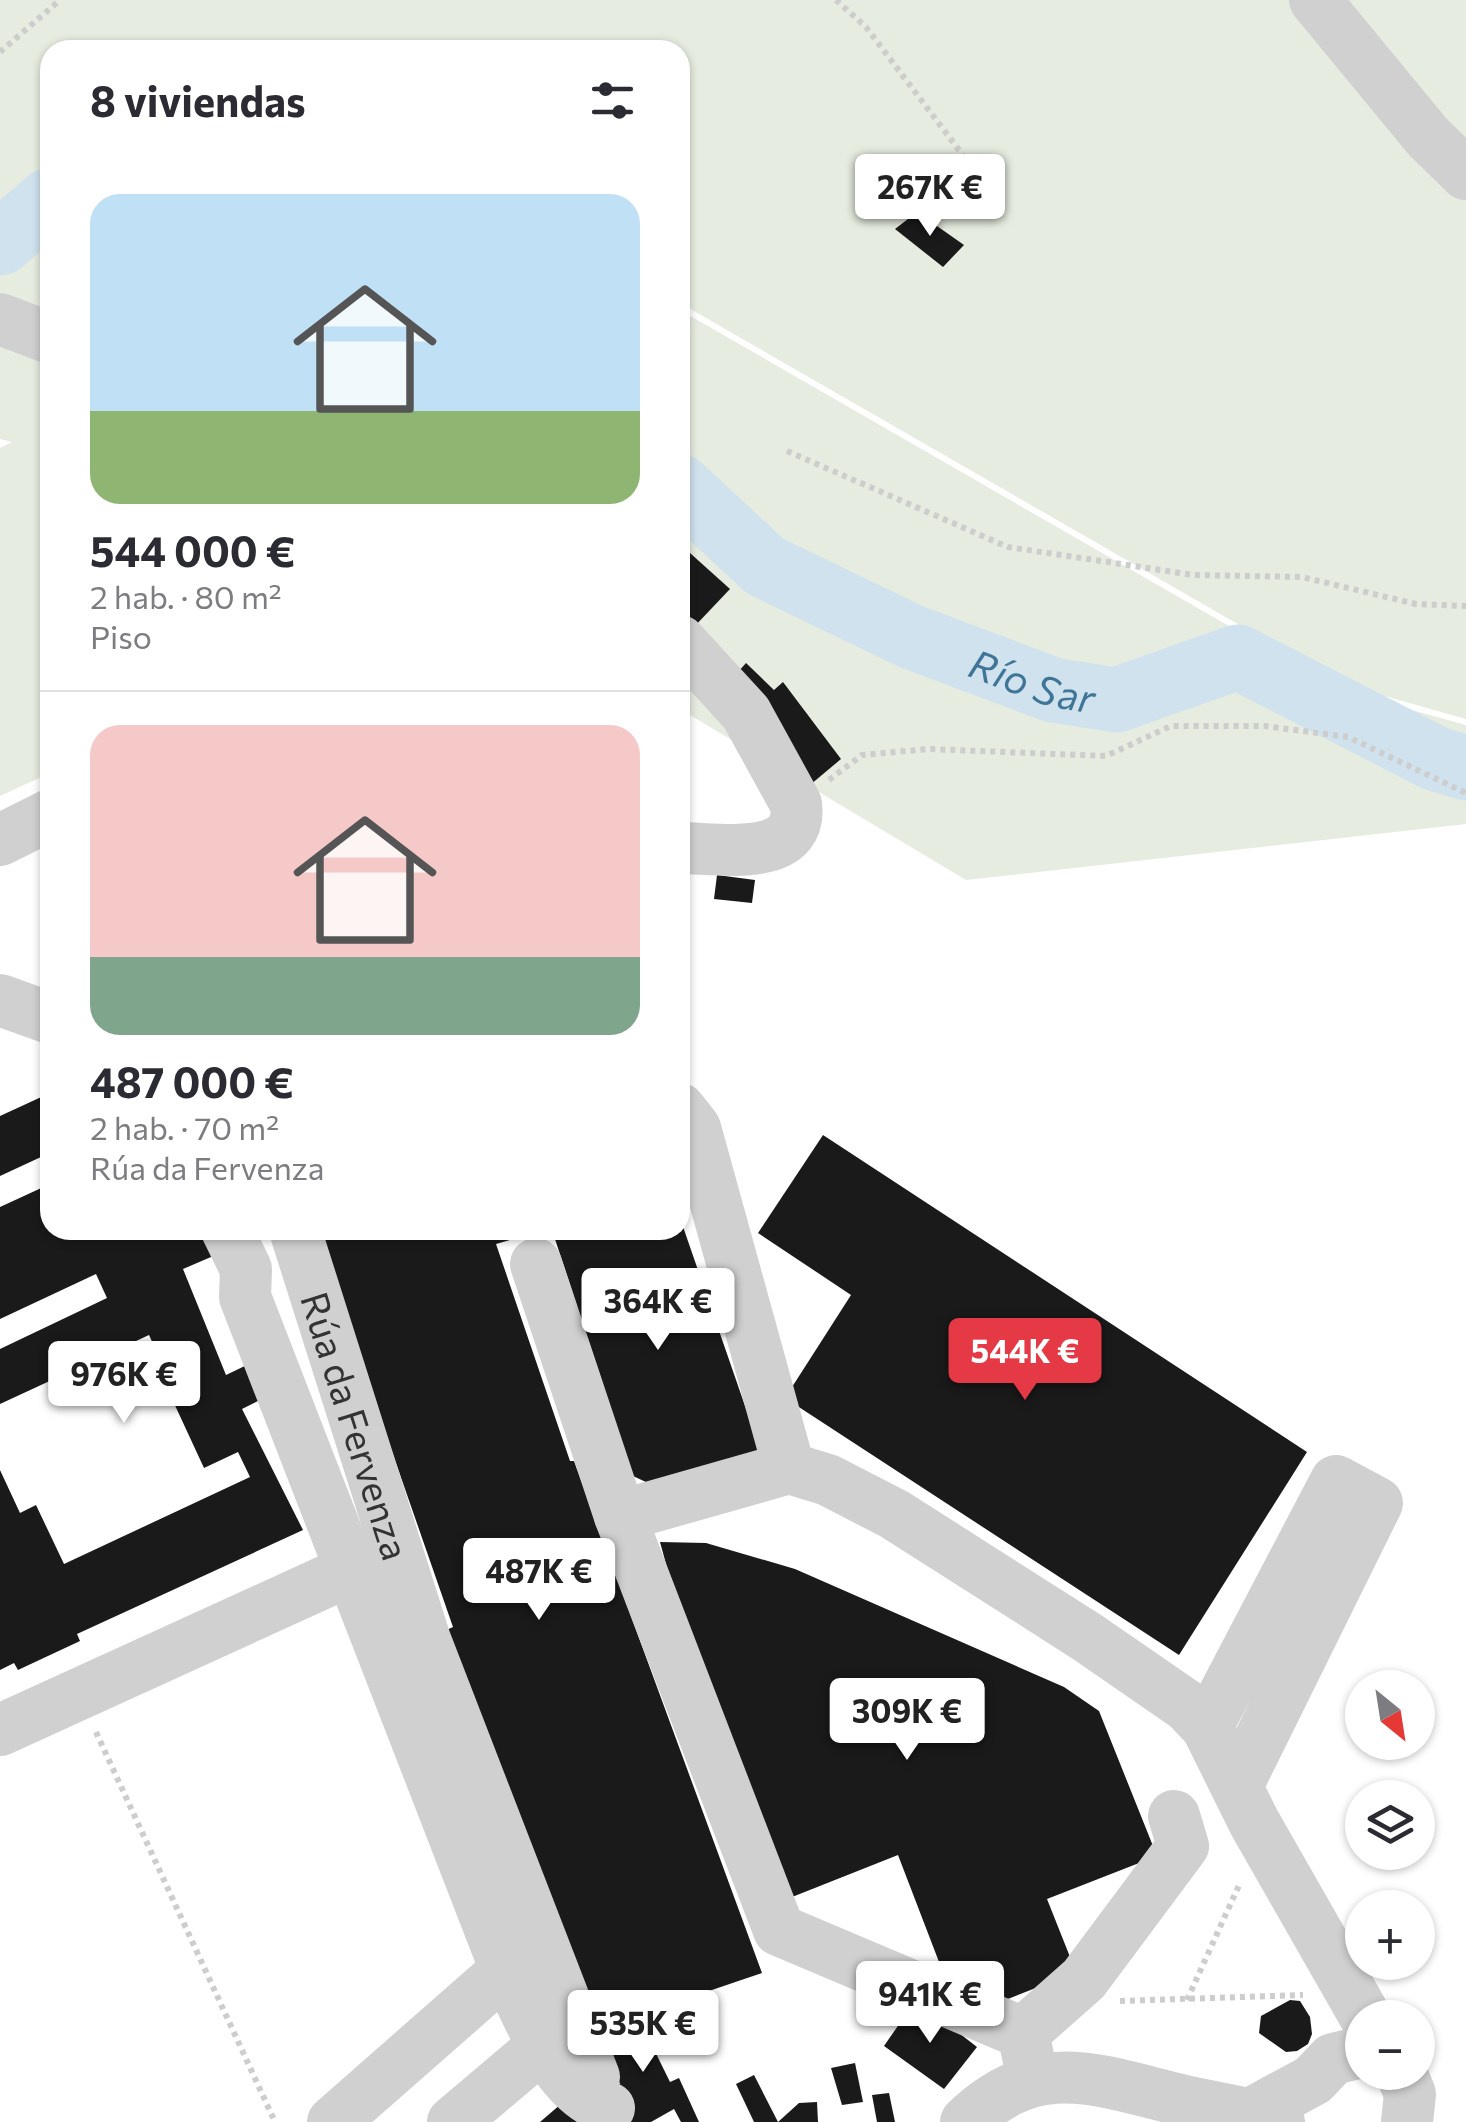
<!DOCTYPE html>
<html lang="es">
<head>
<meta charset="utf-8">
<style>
	body { margin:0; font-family:Commissioner,sans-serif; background:#f7f7f7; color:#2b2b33; height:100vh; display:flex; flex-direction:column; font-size:38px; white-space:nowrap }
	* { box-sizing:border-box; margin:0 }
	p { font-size:32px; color:#7c7c81 }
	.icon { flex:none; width:55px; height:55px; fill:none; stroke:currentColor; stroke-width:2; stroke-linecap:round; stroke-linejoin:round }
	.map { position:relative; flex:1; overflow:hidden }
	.sheet { position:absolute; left:40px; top:40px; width:650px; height:1200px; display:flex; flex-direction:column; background:#fff; border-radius:30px; box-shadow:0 2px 8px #0004 }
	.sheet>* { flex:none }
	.needle { width:65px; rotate:150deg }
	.fabs { position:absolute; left:1345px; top:1670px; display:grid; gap:20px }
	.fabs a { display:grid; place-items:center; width:90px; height:90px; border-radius:50%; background:#fff; box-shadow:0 2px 8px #0004; font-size:50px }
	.price { position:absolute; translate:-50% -85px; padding:0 22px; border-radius:10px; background:#fff; color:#222; font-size:32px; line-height:65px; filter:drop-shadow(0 2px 5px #0008) }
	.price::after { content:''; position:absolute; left:50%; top:60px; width:30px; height:22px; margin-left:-15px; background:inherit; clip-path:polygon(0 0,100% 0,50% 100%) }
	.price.current { background:#e63946; color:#fff }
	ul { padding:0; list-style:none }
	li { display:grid; align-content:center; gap:20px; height:530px; padding:0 50px }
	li+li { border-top:2px solid #e1e1e2 }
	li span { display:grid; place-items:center; height:310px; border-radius:30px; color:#555 }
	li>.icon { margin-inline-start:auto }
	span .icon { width:180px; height:180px; fill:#fffc; stroke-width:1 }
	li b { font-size:42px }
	h2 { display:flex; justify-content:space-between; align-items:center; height:120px; padding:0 50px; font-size:42px }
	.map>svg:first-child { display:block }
	.green { fill:#e6ecdf }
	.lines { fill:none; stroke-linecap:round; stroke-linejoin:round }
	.river { stroke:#cfe2ee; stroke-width:65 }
	.building { fill:#1a1a1a }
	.path { stroke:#cdcdcd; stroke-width:6; stroke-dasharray:5 5; stroke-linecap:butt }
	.minor { stroke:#d0d0d0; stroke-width:52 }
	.labels { text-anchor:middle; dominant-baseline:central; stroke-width:10; stroke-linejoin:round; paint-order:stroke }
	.street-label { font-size:38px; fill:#333; stroke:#fff }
	.water-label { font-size:40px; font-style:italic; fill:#3f7597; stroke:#fff }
</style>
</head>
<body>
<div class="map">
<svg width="1466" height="2122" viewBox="0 0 1466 2122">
	<rect width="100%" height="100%" fill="#fff"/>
	<g class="green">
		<polygon points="0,0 1466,0 1466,719 1342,684 680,303 680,50 50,50 50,241 46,242 50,245 50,773 0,796 0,448 12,442 0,439"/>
		<polygon points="680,310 1340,690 1466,725 1466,824 966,880 680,709"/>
	</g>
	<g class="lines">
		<g class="river">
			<polyline points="0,243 50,200"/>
			<path id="s1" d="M680 487 765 566 912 637 1053 690 1116 700 1238 657 1434 758 1466 768"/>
		</g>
	</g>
	<g class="building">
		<polygon points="917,212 964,245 943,267 895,229"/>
		<polygon points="680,544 730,589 693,628 680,616"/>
		<polygon points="746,663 774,690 783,682 841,759 810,785 730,681"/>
		<polygon points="717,875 755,880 752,903 714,899"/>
		<polygon points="50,1093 50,1176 41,1157 0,1176 0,1116"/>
		<polygon points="823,1135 1307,1452 1179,1655 785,1398 851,1295 758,1233"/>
		<polygon points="50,1184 50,1230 207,1230 218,1254 183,1269 226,1375 251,1363 266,1397 242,1409 303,1530 77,1634 80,1641 18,1670 14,1663 0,1670 0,1470 20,1513 36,1505 64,1564 250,1477 238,1452 204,1468 160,1373 165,1370 149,1335 0,1404 0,1349 107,1298 96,1274 0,1319 0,1207"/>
		<polygon points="680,1218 762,1455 661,1489 633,1476 552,1230 680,1230"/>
		<polygon points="315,1230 544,1230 496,1244 570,1461 574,1461 762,1973 647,2012 640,1999 580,2012 440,1633 453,1627"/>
		<polygon points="660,1542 706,1543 795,1569 1064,1687 1099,1711 1157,1856 1047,1899 1076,1972 990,2006 949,1988 898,1855 782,1901 692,1659"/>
		<polygon points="1290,2000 1300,2001 1310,2017 1312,2034 1308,2044 1297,2051 1286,2052 1259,2033 1261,2016"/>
		<polygon points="913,2004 932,2012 977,2047 944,2089 884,2046"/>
		<polygon points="637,2015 670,2082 679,2078 699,2122 681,2122 674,2109 651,2122 631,2122 612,2087 620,2084 597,2032"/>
		<polygon points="855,2063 863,2102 842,2105 831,2068"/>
		<polygon points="754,2075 778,2122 799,2103 817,2102 818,2122 754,2122 736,2084"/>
		<polygon points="889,2093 895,2122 877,2122 872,2095"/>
		<polygon points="568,2098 590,2122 540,2122"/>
	</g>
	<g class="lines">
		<g class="path">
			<polyline points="836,0 866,27 971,166"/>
			<polyline points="0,52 60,0"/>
			<polyline points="787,451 1008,547 1193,575 1302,577 1416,604 1466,606"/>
			<polyline points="829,780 862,755 929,749 1106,756 1171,726 1265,726 1348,737 1466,793"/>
			<polyline points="96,1732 275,2122"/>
			<polyline points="1187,2000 1240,1883"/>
			<polyline points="1120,2001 1303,1995"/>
		</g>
		<g class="minor">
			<polyline points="1315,0 1428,137 1466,174"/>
			<polyline points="0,319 50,338"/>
			<path d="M680 641 746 713 796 804C804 864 718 848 680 848"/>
			<polyline points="0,840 50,815"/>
			<polyline points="0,1000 50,1018"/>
			<polyline points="680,1109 695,1128 789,1468"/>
			<path d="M227 1230 246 1269 245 1297 506 1970C529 2016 557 2094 609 2108"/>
			<path id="s2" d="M295 1230 425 1640 594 2077"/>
			<polyline points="536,1264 620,1516 789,1468 828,1480 894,1514 1087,1637 1187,1706 1207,1727 1254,1822 1366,2018"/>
			<polyline points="620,1516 779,1930 1023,2033 1033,2079"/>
			<polyline points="1207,1727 1336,1481 1377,1503 1237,1786"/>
			<polyline points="0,1730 351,1570"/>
			<polyline points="1023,2033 1084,1979 1183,1846 1174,1816"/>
			<polyline points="1401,2072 1410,2094 1407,2122"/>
			<polyline points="1252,2113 1313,2080 1333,2059 1362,2052"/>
			<polyline points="333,2122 506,1970"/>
			<polyline points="453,2122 544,2045"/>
			<path d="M966 2122C1037 2053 1096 2080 1181 2100 1214 2108 1247 2112 1279 2122"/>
		</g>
	</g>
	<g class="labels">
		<g class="street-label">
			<text stroke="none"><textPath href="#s2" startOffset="205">Rúa da Fervenza</textPath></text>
		</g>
		<g class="water-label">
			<text stroke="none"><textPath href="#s1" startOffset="408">Río Sar</textPath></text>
		</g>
	</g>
</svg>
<div class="fabs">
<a><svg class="needle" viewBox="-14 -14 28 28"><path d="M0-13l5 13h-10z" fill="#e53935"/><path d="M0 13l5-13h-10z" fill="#7c7c81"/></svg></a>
<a><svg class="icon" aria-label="layers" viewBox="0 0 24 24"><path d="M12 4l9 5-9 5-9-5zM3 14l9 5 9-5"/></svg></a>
<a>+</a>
<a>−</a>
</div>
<b class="price" style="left:930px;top:239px">267K €</b>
<b class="price" style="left:658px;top:1353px">364K €</b>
<b class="price current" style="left:1025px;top:1403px">544K €</b>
<b class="price" style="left:124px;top:1426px">976K €</b>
<b class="price" style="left:539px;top:1623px">487K €</b>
<b class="price" style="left:907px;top:1763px">309K €</b>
<b class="price" style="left:930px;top:2046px">941K €</b>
<b class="price" style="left:643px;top:2075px">535K €</b>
<section class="sheet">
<h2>8 viviendas<svg class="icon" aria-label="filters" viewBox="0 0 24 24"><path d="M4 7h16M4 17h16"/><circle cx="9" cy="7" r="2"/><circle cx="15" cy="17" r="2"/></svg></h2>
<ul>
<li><span style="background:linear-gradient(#bfe0f5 70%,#8fb573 0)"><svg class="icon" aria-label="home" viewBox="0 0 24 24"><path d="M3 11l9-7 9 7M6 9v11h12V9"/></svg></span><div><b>544 000 €</b><p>2 hab. · 80 m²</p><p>Piso</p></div></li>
<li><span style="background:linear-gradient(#f6c9c9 75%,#7fa58c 0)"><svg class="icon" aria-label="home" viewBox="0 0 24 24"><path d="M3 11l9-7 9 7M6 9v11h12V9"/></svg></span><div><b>487 000 €</b><p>2 hab. · 70 m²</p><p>Rúa da Fervenza</p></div></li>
</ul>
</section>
</div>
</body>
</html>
